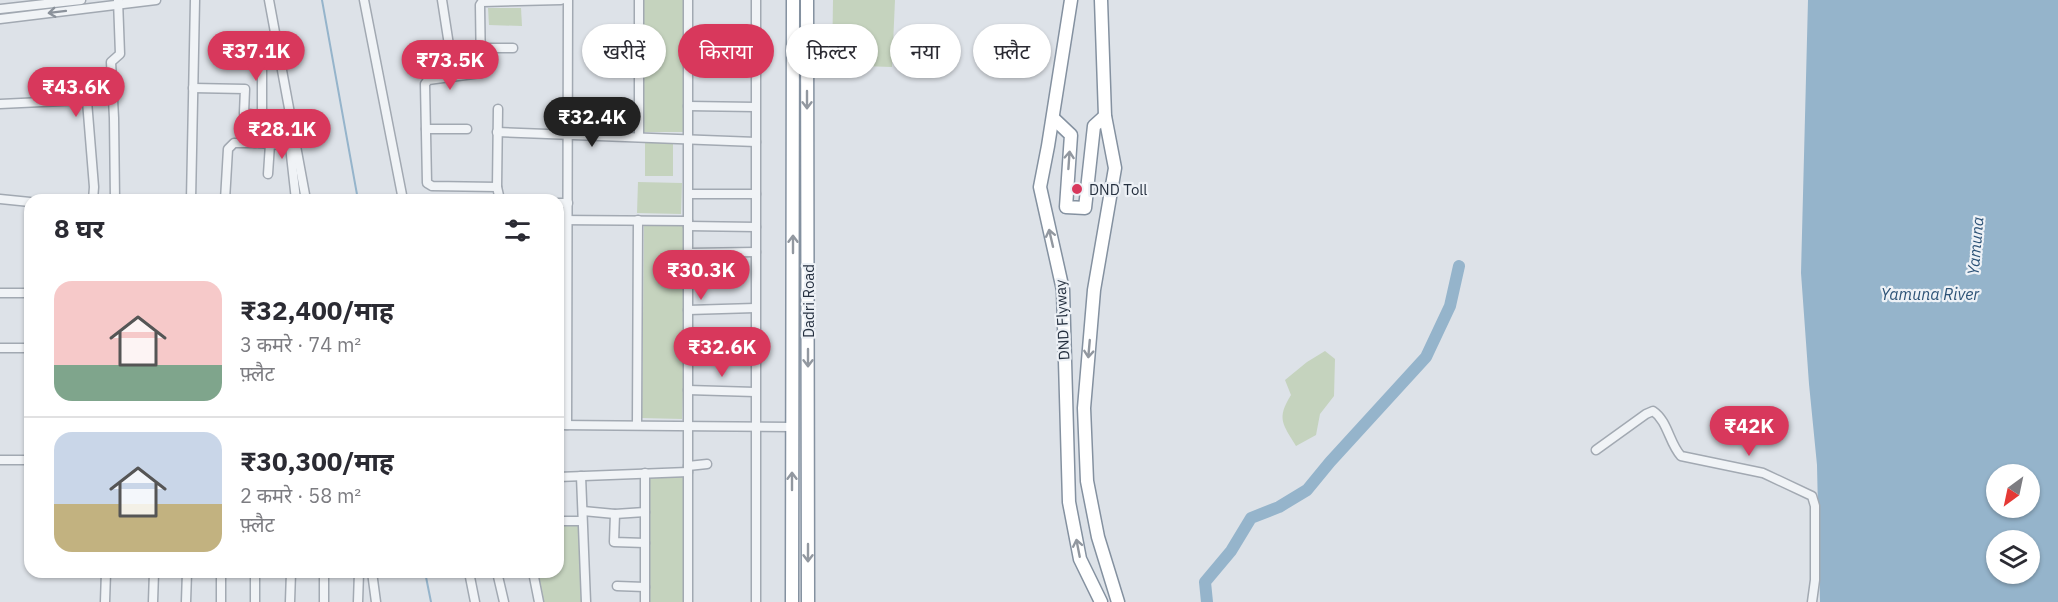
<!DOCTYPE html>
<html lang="hi">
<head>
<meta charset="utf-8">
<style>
	body { margin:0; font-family:"IBM Plex Sans","Noto Sans Devanagari",sans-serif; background:#f2f2f3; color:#2b2b33; height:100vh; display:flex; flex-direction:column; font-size:22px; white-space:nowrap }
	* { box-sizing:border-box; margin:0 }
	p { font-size:20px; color:#7c7c81 }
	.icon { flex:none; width:33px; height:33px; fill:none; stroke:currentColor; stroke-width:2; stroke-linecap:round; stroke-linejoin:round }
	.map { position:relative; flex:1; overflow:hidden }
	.panel { position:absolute; left:24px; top:194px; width:540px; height:384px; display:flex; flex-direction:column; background:#fff; border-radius:18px; box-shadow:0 2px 4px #0004 }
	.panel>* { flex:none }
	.top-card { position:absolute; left:582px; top:24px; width:570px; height:54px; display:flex; gap:12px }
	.needle { width:39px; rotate:213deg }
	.fabs { position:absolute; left:1986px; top:464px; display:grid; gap:12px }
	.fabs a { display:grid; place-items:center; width:54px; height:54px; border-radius:50%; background:#fff; box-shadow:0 2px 4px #0004; font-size:30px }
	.price { position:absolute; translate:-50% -51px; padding:0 14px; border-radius:21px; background:#d8385c; color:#fff; font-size:20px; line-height:39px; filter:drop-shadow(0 2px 3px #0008) }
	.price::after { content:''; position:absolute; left:50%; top:36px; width:18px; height:14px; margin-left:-9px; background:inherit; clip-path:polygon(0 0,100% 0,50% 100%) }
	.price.on { background:#222; color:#fff }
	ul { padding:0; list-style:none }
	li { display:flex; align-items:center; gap:18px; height:150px; padding:0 30px }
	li+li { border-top:2px solid #e1e1e2 }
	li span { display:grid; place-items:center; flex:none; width:168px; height:120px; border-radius:18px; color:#555 }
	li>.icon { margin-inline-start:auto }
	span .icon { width:72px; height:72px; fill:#fffc; stroke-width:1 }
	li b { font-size:26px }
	h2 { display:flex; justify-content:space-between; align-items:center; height:72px; padding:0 30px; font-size:26px }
	.pill { padding:0 21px; border-radius:27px; background:#fff; box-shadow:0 2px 4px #0004; font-size:21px; line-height:54px }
	.pill.on { background:#d8385c; color:#fff }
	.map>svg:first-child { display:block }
	.green { fill:#c5d3be }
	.water { fill:#95b4cb; fill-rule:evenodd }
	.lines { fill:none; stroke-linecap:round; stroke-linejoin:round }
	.stream { stroke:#95b4cb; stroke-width:2 }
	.river { stroke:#95b4cb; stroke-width:12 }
	.minor-casing { stroke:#a2a9b2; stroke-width:11 }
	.highway-casing { stroke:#8491a0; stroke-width:15 }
	.minor { stroke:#f0f3f6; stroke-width:8 }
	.highway { stroke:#fff; stroke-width:12 }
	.oneway { stroke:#8b929b }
	.oneway2 { stroke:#9298a0 }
	.poi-dot { fill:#d8385c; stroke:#edf1f6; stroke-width:2 }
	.labels { text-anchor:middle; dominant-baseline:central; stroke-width:4.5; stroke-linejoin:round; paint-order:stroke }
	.poi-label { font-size:15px; fill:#263140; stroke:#edf1f6; text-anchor:start }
	.street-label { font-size:15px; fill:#263140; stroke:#edf1f6 }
	.water-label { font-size:16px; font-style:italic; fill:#2d5377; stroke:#edf1f6 }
</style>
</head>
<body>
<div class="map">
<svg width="2058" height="602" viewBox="0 0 2058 602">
	<rect width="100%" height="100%" fill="#dde2e8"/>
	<g class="green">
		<rect x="643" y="0" width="40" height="132"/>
		<polygon points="833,0 895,0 892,67 832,65"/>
		<polygon points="488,8 521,8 522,26 489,25"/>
		<rect x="645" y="143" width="28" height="33"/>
		<polygon points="638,182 682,183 681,214 637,213"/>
		<polygon points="644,225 684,226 689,253 682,419 642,418"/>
		<path d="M1325 351 1335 359 1334 396 1320 414 1316 435 1296 446C1283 424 1276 419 1291 395L1285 380 1307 362Z"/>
		<polygon points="648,476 684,476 684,602 647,602"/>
		<polygon points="558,525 579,525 581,602 543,602 537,572 558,572"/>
	</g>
	<path class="water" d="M1808 0H2058V602H1820L1817 465 1809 384 1801 273ZM1996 474H2030V507H1996ZM1996 540H2030V573H1996Z"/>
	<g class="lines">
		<g class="stream">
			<polyline points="322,0 358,200"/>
			<polyline points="425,572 431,602"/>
		</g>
		<polyline class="river" points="1207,602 1205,582 1231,551 1251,518 1279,507 1307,490 1330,462 1426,357 1450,306 1459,266"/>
		<defs>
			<g id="minor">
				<polyline points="269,0 306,200"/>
				<polyline points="364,0 403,200"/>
				<polyline points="442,0 449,45"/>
				<polyline points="688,0 688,602"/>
				<polyline points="756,0 756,602"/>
				<polyline points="0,9 81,0"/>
				<polyline points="0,19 156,0"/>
				<polyline points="481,48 513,48"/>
				<polyline points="193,88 245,89 244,113 255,115 255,143"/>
				<polyline points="0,104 84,100 87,101 94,187 93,200"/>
				<polyline points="688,106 755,107"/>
				<polyline points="426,129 467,129"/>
				<polyline points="497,132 756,142"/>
				<polyline points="639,137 639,0"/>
				<polyline points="259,143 290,146 296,200"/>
				<polyline points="268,174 270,144"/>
				<polyline points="497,187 498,109"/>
				<polyline points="689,194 756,194"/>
				<polyline points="0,199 30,202"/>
				<polyline points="115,200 114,118 111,62 120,54 118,0"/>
				<polyline points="191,200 195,0"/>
				<polyline points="225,200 228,149 234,143 259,143 262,140 262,59"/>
				<polyline points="500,200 497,187 432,186 427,183 425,84 428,80 481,73 480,5 482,2 561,0"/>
				<polyline points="558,203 568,203"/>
				<polyline points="558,220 688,221"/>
				<polyline points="688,226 756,227"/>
				<polyline points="689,253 756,252"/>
				<polyline points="0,293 30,293"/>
				<polyline points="688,310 755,308"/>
				<polyline points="0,348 30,348"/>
				<polyline points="688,390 755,392"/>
				<polyline points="558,425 792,427"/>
				<polyline points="567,425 568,0"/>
				<polyline points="637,425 638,220"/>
				<path d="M1596 450 1646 414 1653 411C1668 421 1669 443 1681 456L1763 473 1812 496 1815 506V580L1812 602"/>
				<polyline points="0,460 30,460"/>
				<polyline points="688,466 707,464"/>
				<polyline points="581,476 586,602"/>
				<polyline points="558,477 688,472"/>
				<polyline points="583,511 615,514 645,512"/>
				<polyline points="615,514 614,542 645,543"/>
				<polyline points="558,521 582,521"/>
				<polyline points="372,572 376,602"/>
				<polyline points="469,572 475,602"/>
				<polyline points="497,572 504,602"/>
				<polyline points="533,572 539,602"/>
				<polyline points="617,586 645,587"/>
				<polyline points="105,602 106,572"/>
				<polyline points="153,602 154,572"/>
				<polyline points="186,602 187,572"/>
				<polyline points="221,602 221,572"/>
				<polyline points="255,602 255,572"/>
				<polyline points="290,602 291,572"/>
				<polyline points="324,602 324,572"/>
				<polyline points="358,602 359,572"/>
				<polyline points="645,602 645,473"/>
			</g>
			<g id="highway">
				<polyline points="807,0 808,602"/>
				<polyline points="1071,0 1048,146 1040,187 1063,290 1069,502 1080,559 1101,602"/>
				<polyline points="1101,0 1105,116 1115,168 1094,290 1084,408 1087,481 1098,537 1118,602"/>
				<polyline points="1053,118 1071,135 1066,207 1085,208 1094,126 1105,116"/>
				<polyline points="792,602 793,0"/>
			</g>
		</defs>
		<use href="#minor" class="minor-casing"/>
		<use href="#highway" class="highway-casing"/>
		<use href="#minor" class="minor"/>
		<use href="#highway" class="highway"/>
	</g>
	<defs><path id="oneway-shaft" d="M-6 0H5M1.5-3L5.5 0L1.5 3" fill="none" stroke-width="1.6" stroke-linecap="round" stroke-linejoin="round" transform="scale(1.5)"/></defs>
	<use class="oneway" href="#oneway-shaft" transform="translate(57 12) rotate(173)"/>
	<g class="oneway2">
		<use href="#oneway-shaft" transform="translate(807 100) rotate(90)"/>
		<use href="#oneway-shaft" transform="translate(1069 160) rotate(-86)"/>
		<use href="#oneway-shaft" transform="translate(1051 238) rotate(-103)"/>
		<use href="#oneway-shaft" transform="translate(793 244) rotate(-90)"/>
		<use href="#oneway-shaft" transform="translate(1089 349) rotate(95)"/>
		<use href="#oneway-shaft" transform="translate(808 358) rotate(90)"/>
		<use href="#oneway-shaft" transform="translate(792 481) rotate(-90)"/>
		<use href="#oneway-shaft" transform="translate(1078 548) rotate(-101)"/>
		<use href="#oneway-shaft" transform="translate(808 553) rotate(90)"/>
	</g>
	<circle class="poi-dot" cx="1077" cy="189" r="6"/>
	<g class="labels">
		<g class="poi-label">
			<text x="1089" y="189">DND Toll</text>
		</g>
		<g class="street-label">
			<text transform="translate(808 301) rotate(-90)">Dadri Road</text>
			<text transform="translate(1062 320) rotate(-93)">DND Flyway</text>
		</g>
		<g class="water-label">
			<text transform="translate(1975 246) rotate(-85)">Yamuna</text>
			<text x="1930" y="294">Yamuna River</text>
		</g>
	</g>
</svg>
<div class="fabs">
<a><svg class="needle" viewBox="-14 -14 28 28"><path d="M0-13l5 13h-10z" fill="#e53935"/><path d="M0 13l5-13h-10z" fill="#7c7c81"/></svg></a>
<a><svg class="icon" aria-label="layers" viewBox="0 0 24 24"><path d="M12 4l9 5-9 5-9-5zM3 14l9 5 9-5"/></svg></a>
</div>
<b class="price" style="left:256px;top:82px">₹37.1K</b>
<b class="price" style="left:450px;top:91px">₹73.5K</b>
<b class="price" style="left:76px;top:118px">₹43.6K</b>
<b class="price on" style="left:592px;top:148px">₹32.4K</b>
<b class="price" style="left:282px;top:160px">₹28.1K</b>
<b class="price" style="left:701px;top:301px">₹30.3K</b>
<b class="price" style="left:722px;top:378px">₹32.6K</b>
<b class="price" style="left:1749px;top:457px">₹42K</b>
<div class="top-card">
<a class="pill">खरीदें</a>
<a class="pill on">किराया</a>
<a class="pill">फ़िल्टर</a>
<a class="pill">नया</a>
<a class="pill">फ़्लैट</a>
</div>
<section class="panel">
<h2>8 घर<svg class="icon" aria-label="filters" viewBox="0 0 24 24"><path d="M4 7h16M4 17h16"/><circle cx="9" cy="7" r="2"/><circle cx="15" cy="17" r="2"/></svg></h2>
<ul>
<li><span style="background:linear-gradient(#f6c9c9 70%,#7fa58c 0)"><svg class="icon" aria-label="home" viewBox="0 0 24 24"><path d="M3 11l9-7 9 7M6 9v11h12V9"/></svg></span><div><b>₹32,400/माह</b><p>3 कमरे · 74 m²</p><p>फ़्लैट</p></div></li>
<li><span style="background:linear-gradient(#c9d6e8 60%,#c2b280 0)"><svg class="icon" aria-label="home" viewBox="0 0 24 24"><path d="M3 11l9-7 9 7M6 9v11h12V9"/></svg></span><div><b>₹30,300/माह</b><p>2 कमरे · 58 m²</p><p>फ़्लैट</p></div></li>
</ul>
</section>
</div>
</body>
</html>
